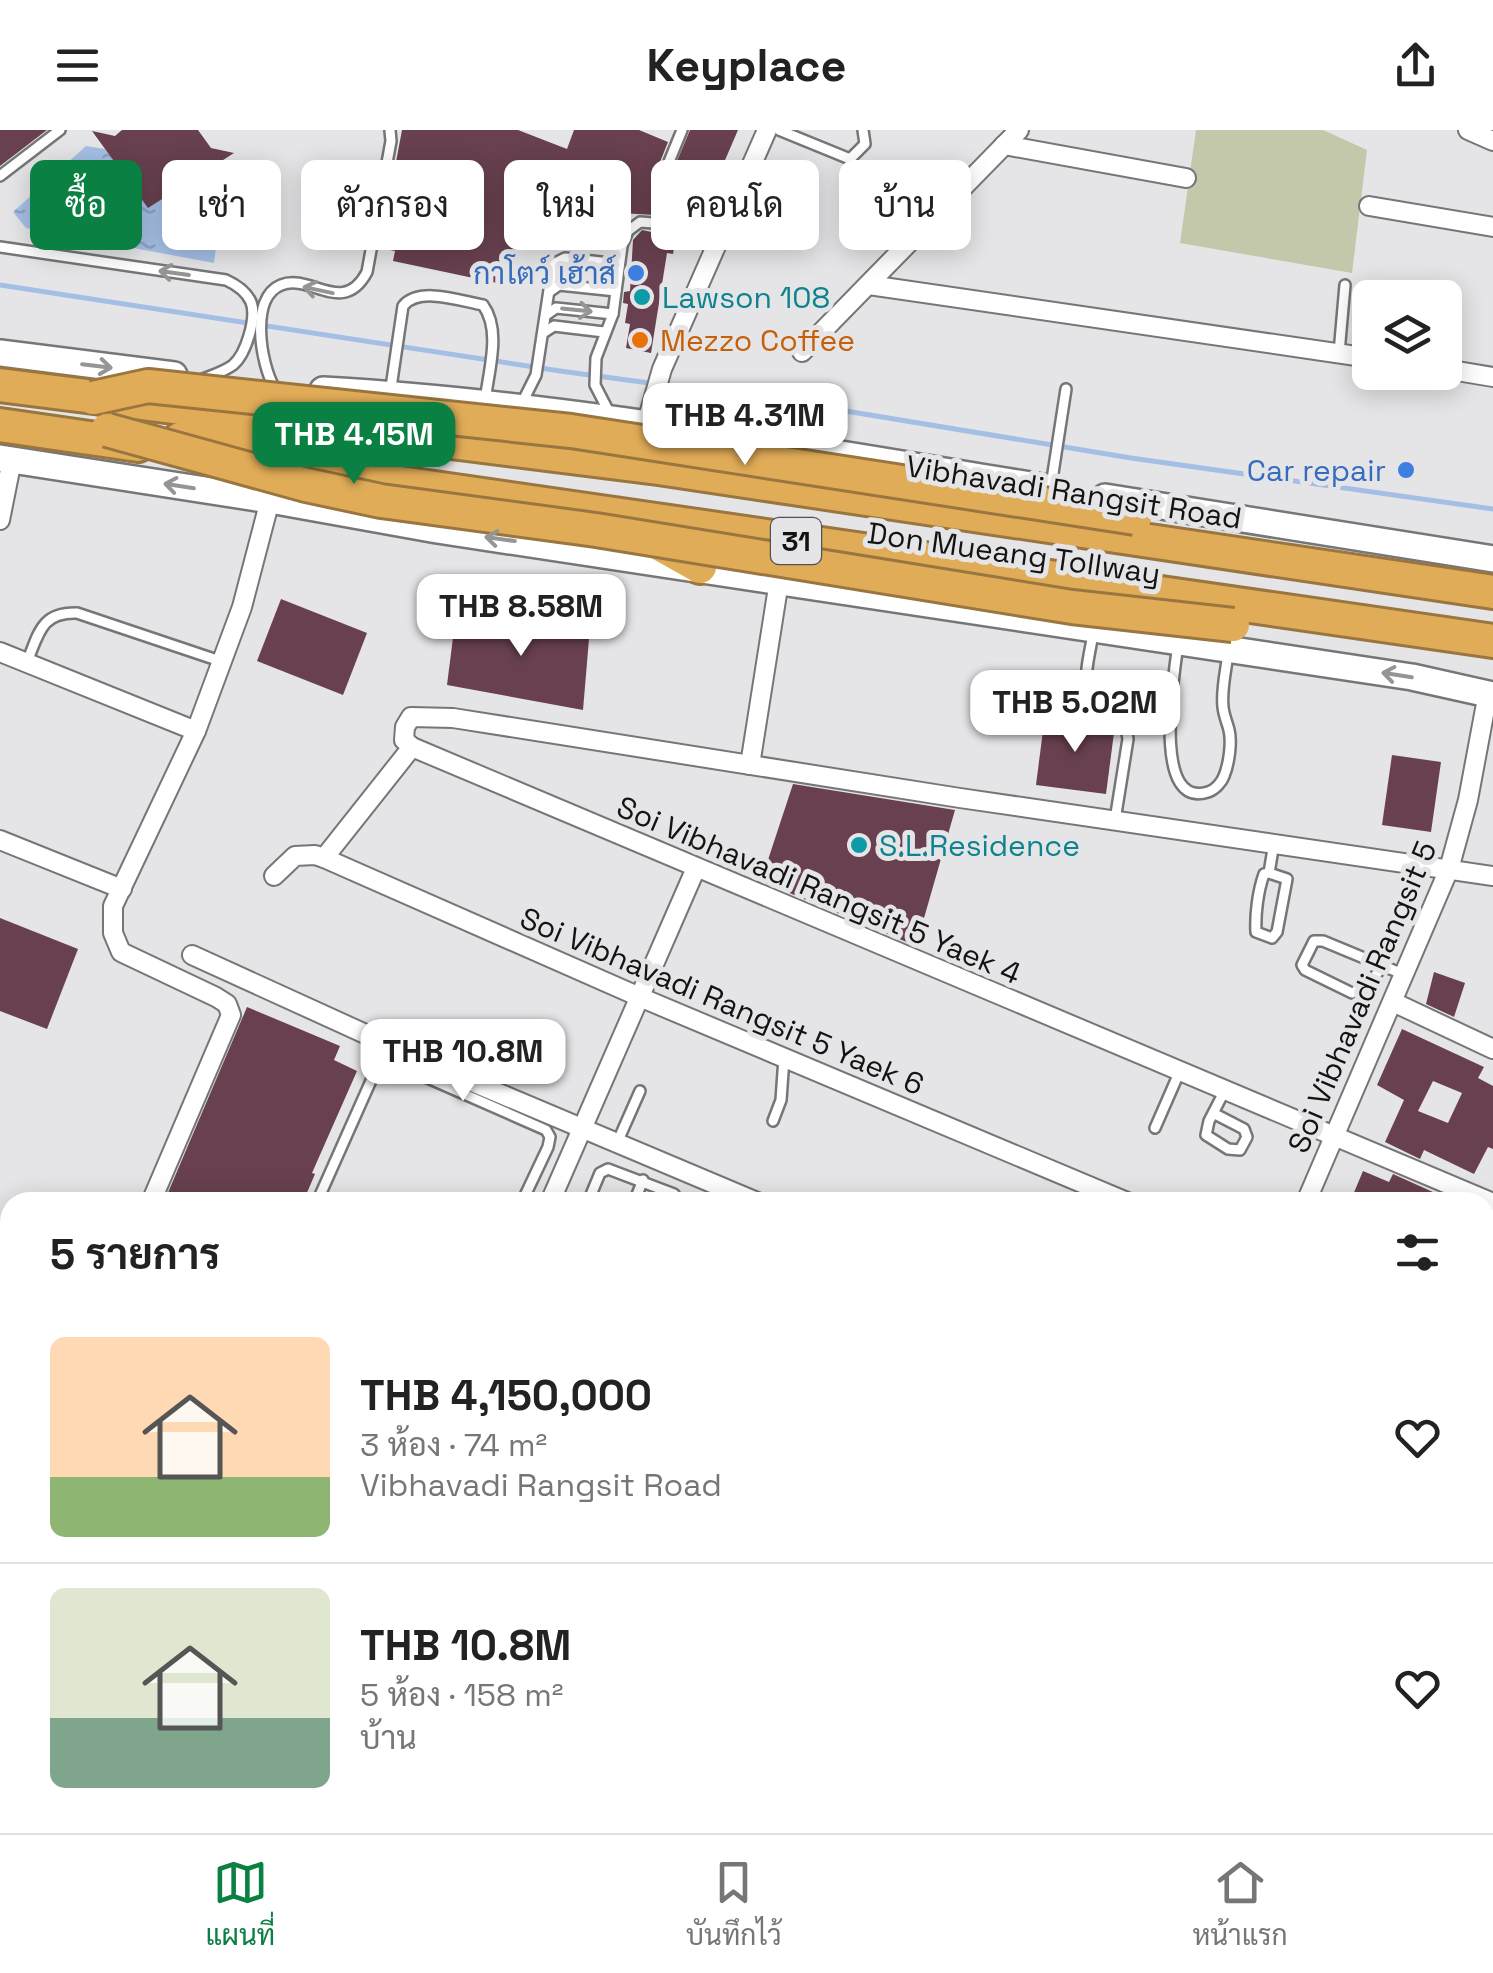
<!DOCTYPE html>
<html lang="th">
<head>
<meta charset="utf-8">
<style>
	body { margin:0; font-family:"Space Grotesk",Sarabun,sans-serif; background:#f6f6f6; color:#222; height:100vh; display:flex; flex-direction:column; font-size:38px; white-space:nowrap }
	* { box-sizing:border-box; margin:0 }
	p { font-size:32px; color:#767676 }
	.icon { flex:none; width:55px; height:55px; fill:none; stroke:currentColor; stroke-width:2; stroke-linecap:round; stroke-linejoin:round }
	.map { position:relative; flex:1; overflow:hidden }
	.side { position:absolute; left:0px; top:1062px; width:1495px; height:642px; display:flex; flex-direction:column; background:#fff; border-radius:30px 30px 0 0; box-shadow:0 5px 25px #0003 }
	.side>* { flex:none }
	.banner { position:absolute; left:30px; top:30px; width:1435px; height:90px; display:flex; gap:20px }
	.tools { position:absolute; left:1352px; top:150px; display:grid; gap:20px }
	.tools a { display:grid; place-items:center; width:110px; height:110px; border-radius:15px; background:#fff; box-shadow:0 5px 25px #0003; font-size:50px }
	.price { position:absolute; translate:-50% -85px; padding:0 22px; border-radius:20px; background:#fff; color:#222; font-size:32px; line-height:65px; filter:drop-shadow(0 2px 5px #0008) }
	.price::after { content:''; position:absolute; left:50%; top:60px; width:30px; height:22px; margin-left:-15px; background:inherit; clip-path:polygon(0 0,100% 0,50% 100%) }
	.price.on { background:#0b8043; color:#fff }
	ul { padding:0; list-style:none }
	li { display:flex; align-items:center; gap:30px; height:250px; padding:0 50px }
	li+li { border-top:2px solid #e0e0e0 }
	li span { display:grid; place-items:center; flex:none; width:280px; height:200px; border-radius:15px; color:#555 }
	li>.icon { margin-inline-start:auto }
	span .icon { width:120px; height:120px; fill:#fffc; stroke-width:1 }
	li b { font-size:42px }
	h2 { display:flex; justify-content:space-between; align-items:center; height:120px; padding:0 50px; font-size:42px }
	.tag { padding:0 35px; border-radius:15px; background:#fff; box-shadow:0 5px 25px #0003; font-size:35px; line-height:90px }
	.tag.on { background:#0b8043; color:#fff }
	header { display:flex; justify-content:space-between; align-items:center; height:130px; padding:0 50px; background:#fff; font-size:45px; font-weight:700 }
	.tab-bar { display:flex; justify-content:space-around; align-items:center; height:140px; border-top:2px solid #e0e0e0; background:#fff; font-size:28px; color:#767676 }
	.tab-bar a { display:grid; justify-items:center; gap:5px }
	.tab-bar .on { color:#0b8043 }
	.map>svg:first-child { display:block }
	.park { fill:#c4c8aa }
	.water { fill:url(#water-ripples) }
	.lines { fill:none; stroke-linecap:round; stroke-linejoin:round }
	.stream { stroke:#a5bfe4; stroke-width:5 }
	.building { fill:#68404f; fill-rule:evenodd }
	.lane-casing { stroke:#767678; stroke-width:14 }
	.street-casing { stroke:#767678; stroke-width:22 }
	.secondary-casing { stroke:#767678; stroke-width:30 }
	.highway-casing { stroke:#997640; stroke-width:38 }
	.lane { stroke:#fff; stroke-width:9 }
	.street { stroke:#fff; stroke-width:18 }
	.secondary { stroke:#fff; stroke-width:25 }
	.highway { stroke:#e1ac58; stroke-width:32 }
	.highway-bridge-casing { stroke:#997640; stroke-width:38; stroke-linecap:butt }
	.highway-bridge { stroke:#e1ac58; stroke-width:32 }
	.oneway { stroke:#959595 }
	.shop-dot { fill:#3f7fe0; stroke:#e5e5e7; stroke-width:4 }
	.culture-dot { fill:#0f9aa8; stroke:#e5e5e7; stroke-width:4 }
	.food-dot { fill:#e8710a; stroke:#e5e5e7; stroke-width:4 }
	.labels { text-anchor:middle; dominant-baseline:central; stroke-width:10; stroke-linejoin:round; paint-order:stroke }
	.shield { fill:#e5e5e7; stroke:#525253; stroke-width:2.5 }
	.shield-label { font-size:28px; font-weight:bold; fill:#131313 }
	.shop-label { font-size:30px; fill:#366cbe; stroke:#e5e5e7; text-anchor:end }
	.culture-label { font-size:30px; fill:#0d838f; stroke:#e5e5e7; text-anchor:start }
	.food-label { font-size:30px; fill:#c56008; stroke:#e5e5e7; text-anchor:start }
	.street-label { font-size:30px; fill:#131313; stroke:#e5e5e7 }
</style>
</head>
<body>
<header><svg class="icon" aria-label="menu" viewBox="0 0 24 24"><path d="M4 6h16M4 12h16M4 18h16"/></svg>Keyplace<svg class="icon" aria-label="share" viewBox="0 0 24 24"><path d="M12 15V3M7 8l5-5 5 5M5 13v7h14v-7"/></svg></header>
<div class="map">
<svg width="1493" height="1703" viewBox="0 0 1493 1703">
	<defs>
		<pattern id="water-ripples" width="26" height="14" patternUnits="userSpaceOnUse" patternTransform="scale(2.5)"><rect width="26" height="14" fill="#a5bfe4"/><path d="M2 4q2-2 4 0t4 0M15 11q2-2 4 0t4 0" fill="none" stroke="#8da3c3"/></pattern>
	</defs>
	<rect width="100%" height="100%" fill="#e5e5e7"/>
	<polygon class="park" points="1196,0 1323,0 1367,20 1352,143 1180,113"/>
	<polygon class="water" points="86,16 105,19 148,77 199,45 233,52 244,64 220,85 214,133 26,98 13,82"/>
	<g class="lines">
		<polyline class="stream" points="0,155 560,241 791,272 1131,328 1493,379"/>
	</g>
	<g class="building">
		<polygon points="0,0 47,0 0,36"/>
		<polygon points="122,0 198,0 211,18 234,23 148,78 92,1 115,6"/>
		<polygon points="402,0 518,0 567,19 574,0 639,0 668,12 654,47 657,55 654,85 604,82 604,101 573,98 575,81 565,73 526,69 509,146 499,144 497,153 393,131 395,121 380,118"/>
		<polygon points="690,0 738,0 707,72 667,55"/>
		<polygon points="642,100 676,107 673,124 667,123 651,223 626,218 630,194 625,193 628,174 623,173 624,162 630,161 633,110"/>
		<polygon points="281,469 367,503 343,565 257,531"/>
		<polygon points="456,484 590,497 583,580 447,555"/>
		<polygon points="1045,585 1115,595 1106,664 1036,655"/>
		<polygon points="1392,625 1441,632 1431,702 1382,695"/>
		<polygon points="793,654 955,680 916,816 761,751"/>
		<polygon points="0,788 78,819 47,899 0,881"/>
		<polygon points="1434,842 1465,853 1454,887 1426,874"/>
		<polygon points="247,877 340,916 334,930 357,941 312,1043 315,1044 303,1072 164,1072"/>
		<path d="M1402 899 1484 937 1478 948 1493 956V1019L1488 1017 1474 1044 1424 1020 1420 1029 1385 1012 1404 970 1377 955ZM1433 951 1462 963 1448 993 1418 981Z"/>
		<polygon points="1363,1041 1389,1052 1393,1044 1455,1072 1350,1072"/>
	</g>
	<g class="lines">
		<defs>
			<g id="lane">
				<polyline points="779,0 850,29 865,14 863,0"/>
				<polyline points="0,46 60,0"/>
				<polyline points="662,49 682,0"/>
				<path d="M0 117 226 150C237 155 246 161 251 172 257 188 246 224 233 235 225 241 213 245 203 249"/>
				<polyline points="549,162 559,155 616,161"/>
				<polyline points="546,185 556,178 613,184"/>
				<polyline points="543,203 554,196 604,202"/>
				<polyline points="1339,223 1345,155"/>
				<path d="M274 257C261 234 249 168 281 155 311 143 343 187 367 142L391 11 390 0"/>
				<path d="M390 264 403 176C419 156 461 171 483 175 502 201 488 242 485 272"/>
				<polyline points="522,273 536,245 553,134 565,128 619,134"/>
				<polyline points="610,284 595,255 596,228 613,184 622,116 628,101 640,92 722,98"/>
				<polyline points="1051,356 1066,259"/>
				<path d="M1093 503C1091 519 1083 545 1088 561 1096 583 1124 574 1128 609L1115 690"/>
				<path d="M1178 514C1175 539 1150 680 1208 662 1215 660 1222 652 1224 646 1229 634 1232 612 1229 600 1227 592 1224 586 1223 577 1221 560 1226 541 1228 523"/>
				<path d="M27 532C39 503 41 482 77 483L223 532"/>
				<path d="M1269 743 1287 749 1277 802 1272 808 1256 802C1255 784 1258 761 1264 744L1269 743 1274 713"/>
				<polyline points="1382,836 1370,854 1352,863 1305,840 1302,835 1314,811 1323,811 1405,845"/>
				<polyline points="382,928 546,1000 550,1007 548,1017 522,1072"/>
				<polyline points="1213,983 1244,999 1247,1007 1240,1020 1228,1019 1206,1005 1209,991 1224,962"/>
				<polyline points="773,991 781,970 784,928"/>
				<polyline points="1155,998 1179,943"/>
				<polyline points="617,1013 640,961"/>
				<polyline points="317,1072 382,926"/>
				<polyline points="588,1072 600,1043 608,1039 674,1064 679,1072"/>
				<polyline points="634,1072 643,1050"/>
				<polyline points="0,1478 10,1481"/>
				<polyline points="554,1695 573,1703"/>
			</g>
			<g id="street">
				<polyline points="1468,0 1493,11"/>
				<polyline points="1004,15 1186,48"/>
				<polyline points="1369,76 1493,97"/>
				<polyline points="869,155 1370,228"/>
				<polyline points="802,222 1019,0"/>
				<polyline points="1445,239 1493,247"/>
				<polyline points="646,295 662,239 767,0"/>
				<polyline points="0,390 12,330"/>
				<polyline points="0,522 196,601"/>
				<polyline points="412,617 404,610 405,597 411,587 453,588 960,668 1493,746"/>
				<polyline points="750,635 779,451"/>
				<polyline points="0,710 122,759"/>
				<polyline points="324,728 412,617 1493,1073"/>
				<polyline points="274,746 295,726 315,725 324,728 642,868 1127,1072"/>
				<polyline points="192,825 451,943 757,1072"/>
				<polyline points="1393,872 1493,919"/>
				<polyline points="151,1072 231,885 227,874 216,867 121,822 113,803 113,776 196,601 242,477 270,370"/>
				<polyline points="550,1072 696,738"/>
				<polyline points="1306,1072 1449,739 1468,670 1488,563"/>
				<polyline points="1485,1221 1493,1225"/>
				<polyline points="0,1309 10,1313"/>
				<polyline points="1485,1378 1493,1381"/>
				<polyline points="1485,1496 1493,1499"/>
				<polyline points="1485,1542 1493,1523"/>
				<polyline points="579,1695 599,1703"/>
				<polyline points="885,1695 904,1703"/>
				<polyline points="1184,1695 1186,1703"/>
				<polyline points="725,1703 728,1695"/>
				<polyline points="1038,1703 1042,1695"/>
				<polyline points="1300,1703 1303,1695"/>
				<polyline points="1417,1703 1420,1695"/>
			</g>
			<g id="secondary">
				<polyline points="0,223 174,245"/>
				<path d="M323 260C570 274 816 321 1061 360"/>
				<polyline points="0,328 270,370 437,400 1412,547 1493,565"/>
				<polyline points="1105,367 1493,429"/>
			</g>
			<g id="highway">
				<polyline points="0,255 658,338 1493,462"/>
				<polyline points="0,295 138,315"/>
				<polyline points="180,309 300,325"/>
				<polyline points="275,335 1493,511"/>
				<polyline points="652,410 700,437"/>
			</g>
		</defs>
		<use href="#lane" class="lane-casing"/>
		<use href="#street" class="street-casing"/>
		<use href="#secondary" class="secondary-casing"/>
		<use href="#highway" class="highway-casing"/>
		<use href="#lane" class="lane"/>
		<use href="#street" class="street"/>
		<use href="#secondary" class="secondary"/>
		<use href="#highway" class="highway"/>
		<defs>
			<g id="highway-bridge">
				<polyline points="93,268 148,256 571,301 1135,388"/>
				<polyline points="107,300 306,355 381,371 596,400 1072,477 1233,495"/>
			</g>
		</defs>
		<use href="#highway-bridge" class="highway-bridge-casing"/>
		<use href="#highway-bridge" class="highway-bridge"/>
	</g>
	<defs><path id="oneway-shaft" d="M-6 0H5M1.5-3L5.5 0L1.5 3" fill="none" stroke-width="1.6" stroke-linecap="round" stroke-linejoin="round" transform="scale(2.5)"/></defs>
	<g class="oneway">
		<use href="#oneway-shaft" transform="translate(174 143) rotate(-172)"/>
		<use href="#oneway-shaft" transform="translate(318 160) rotate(-168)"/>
		<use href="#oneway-shaft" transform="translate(577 180) rotate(6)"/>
		<use href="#oneway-shaft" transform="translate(97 236) rotate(7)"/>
		<use href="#oneway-shaft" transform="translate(179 356) rotate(-171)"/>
		<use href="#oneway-shaft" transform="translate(500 409) rotate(-172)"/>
		<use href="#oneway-shaft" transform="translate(1397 545) rotate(-171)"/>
	</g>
	<g class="shop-dot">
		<circle cx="636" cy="143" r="10"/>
		<circle cx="1406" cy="340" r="10"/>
	</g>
	<g class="culture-dot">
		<circle cx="642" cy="167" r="10"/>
		<circle cx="859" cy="715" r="10"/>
	</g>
	<circle class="food-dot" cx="640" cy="210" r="10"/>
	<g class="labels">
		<rect class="shield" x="771" y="388" width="50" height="46" rx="8"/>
		<g class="shield-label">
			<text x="796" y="411">31</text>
		</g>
		<g class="shop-label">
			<text x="616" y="143">กาโตว์ เฮ้าส์</text>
			<text x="1386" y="340">Car repair</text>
		</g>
		<g class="culture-label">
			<text x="662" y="167">Lawson 108</text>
			<text x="879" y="715">S.L.Residence</text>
		</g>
		<g class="food-label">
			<text x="660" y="210">Mezzo Coffee</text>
		</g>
		<g class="street-label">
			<text transform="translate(1074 362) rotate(9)">Vibhavadi Rangsit Road</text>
			<text transform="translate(1014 423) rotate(8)">Don Mueang Tollway</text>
			<text transform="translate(819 760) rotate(23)">Soi Vibhavadi Rangsit 5 Yaek 4</text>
			<text transform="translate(1362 867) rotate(-67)">Soi Vibhavadi Rangsit 5</text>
			<text transform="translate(722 871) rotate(23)">Soi Vibhavadi Rangsit 5 Yaek 6</text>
		</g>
	</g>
</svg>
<div class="tools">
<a><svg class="icon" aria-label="layers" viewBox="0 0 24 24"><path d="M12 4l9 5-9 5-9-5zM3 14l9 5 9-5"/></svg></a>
</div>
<b class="price" style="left:745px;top:338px">THB 4.31M</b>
<b class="price on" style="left:354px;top:357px">THB 4.15M</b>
<b class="price" style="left:521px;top:529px">THB 8.58M</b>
<b class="price" style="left:1075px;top:625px">THB 5.02M</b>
<b class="price" style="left:463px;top:974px">THB 10.8M</b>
<div class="banner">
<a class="tag on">ซื้อ</a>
<a class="tag">เช่า</a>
<a class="tag">ตัวกรอง</a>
<a class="tag">ใหม่</a>
<a class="tag">คอนโด</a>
<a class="tag">บ้าน</a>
</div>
<section class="side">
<h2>5 รายการ<svg class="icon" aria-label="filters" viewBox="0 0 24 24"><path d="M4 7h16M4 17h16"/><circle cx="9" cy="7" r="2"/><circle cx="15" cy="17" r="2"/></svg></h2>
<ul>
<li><span style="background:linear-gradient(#ffd9b3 70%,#8fb573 0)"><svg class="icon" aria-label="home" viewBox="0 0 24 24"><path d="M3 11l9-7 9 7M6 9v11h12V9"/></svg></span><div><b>THB 4,150,000</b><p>3 ห้อง · 74 m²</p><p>Vibhavadi Rangsit Road</p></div><svg class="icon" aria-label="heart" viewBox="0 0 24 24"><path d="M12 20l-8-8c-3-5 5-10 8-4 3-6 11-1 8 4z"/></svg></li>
<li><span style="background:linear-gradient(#dfe7d0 65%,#7fa58c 0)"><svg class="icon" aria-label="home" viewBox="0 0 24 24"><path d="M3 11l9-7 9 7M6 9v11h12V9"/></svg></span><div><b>THB 10.8M</b><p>5 ห้อง · 158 m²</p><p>บ้าน</p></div><svg class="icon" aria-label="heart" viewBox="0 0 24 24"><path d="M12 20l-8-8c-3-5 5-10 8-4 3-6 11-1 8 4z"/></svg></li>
</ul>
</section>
</div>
<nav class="tab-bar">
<a class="on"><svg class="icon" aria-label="map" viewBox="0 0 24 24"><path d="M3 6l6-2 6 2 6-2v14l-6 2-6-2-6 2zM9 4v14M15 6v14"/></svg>แผนที่</a>
<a><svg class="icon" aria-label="saved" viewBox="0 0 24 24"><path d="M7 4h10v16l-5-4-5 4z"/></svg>บันทึกไว้</a>
<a><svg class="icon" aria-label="home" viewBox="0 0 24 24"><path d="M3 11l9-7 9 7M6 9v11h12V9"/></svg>หน้าแรก</a>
</nav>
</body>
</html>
